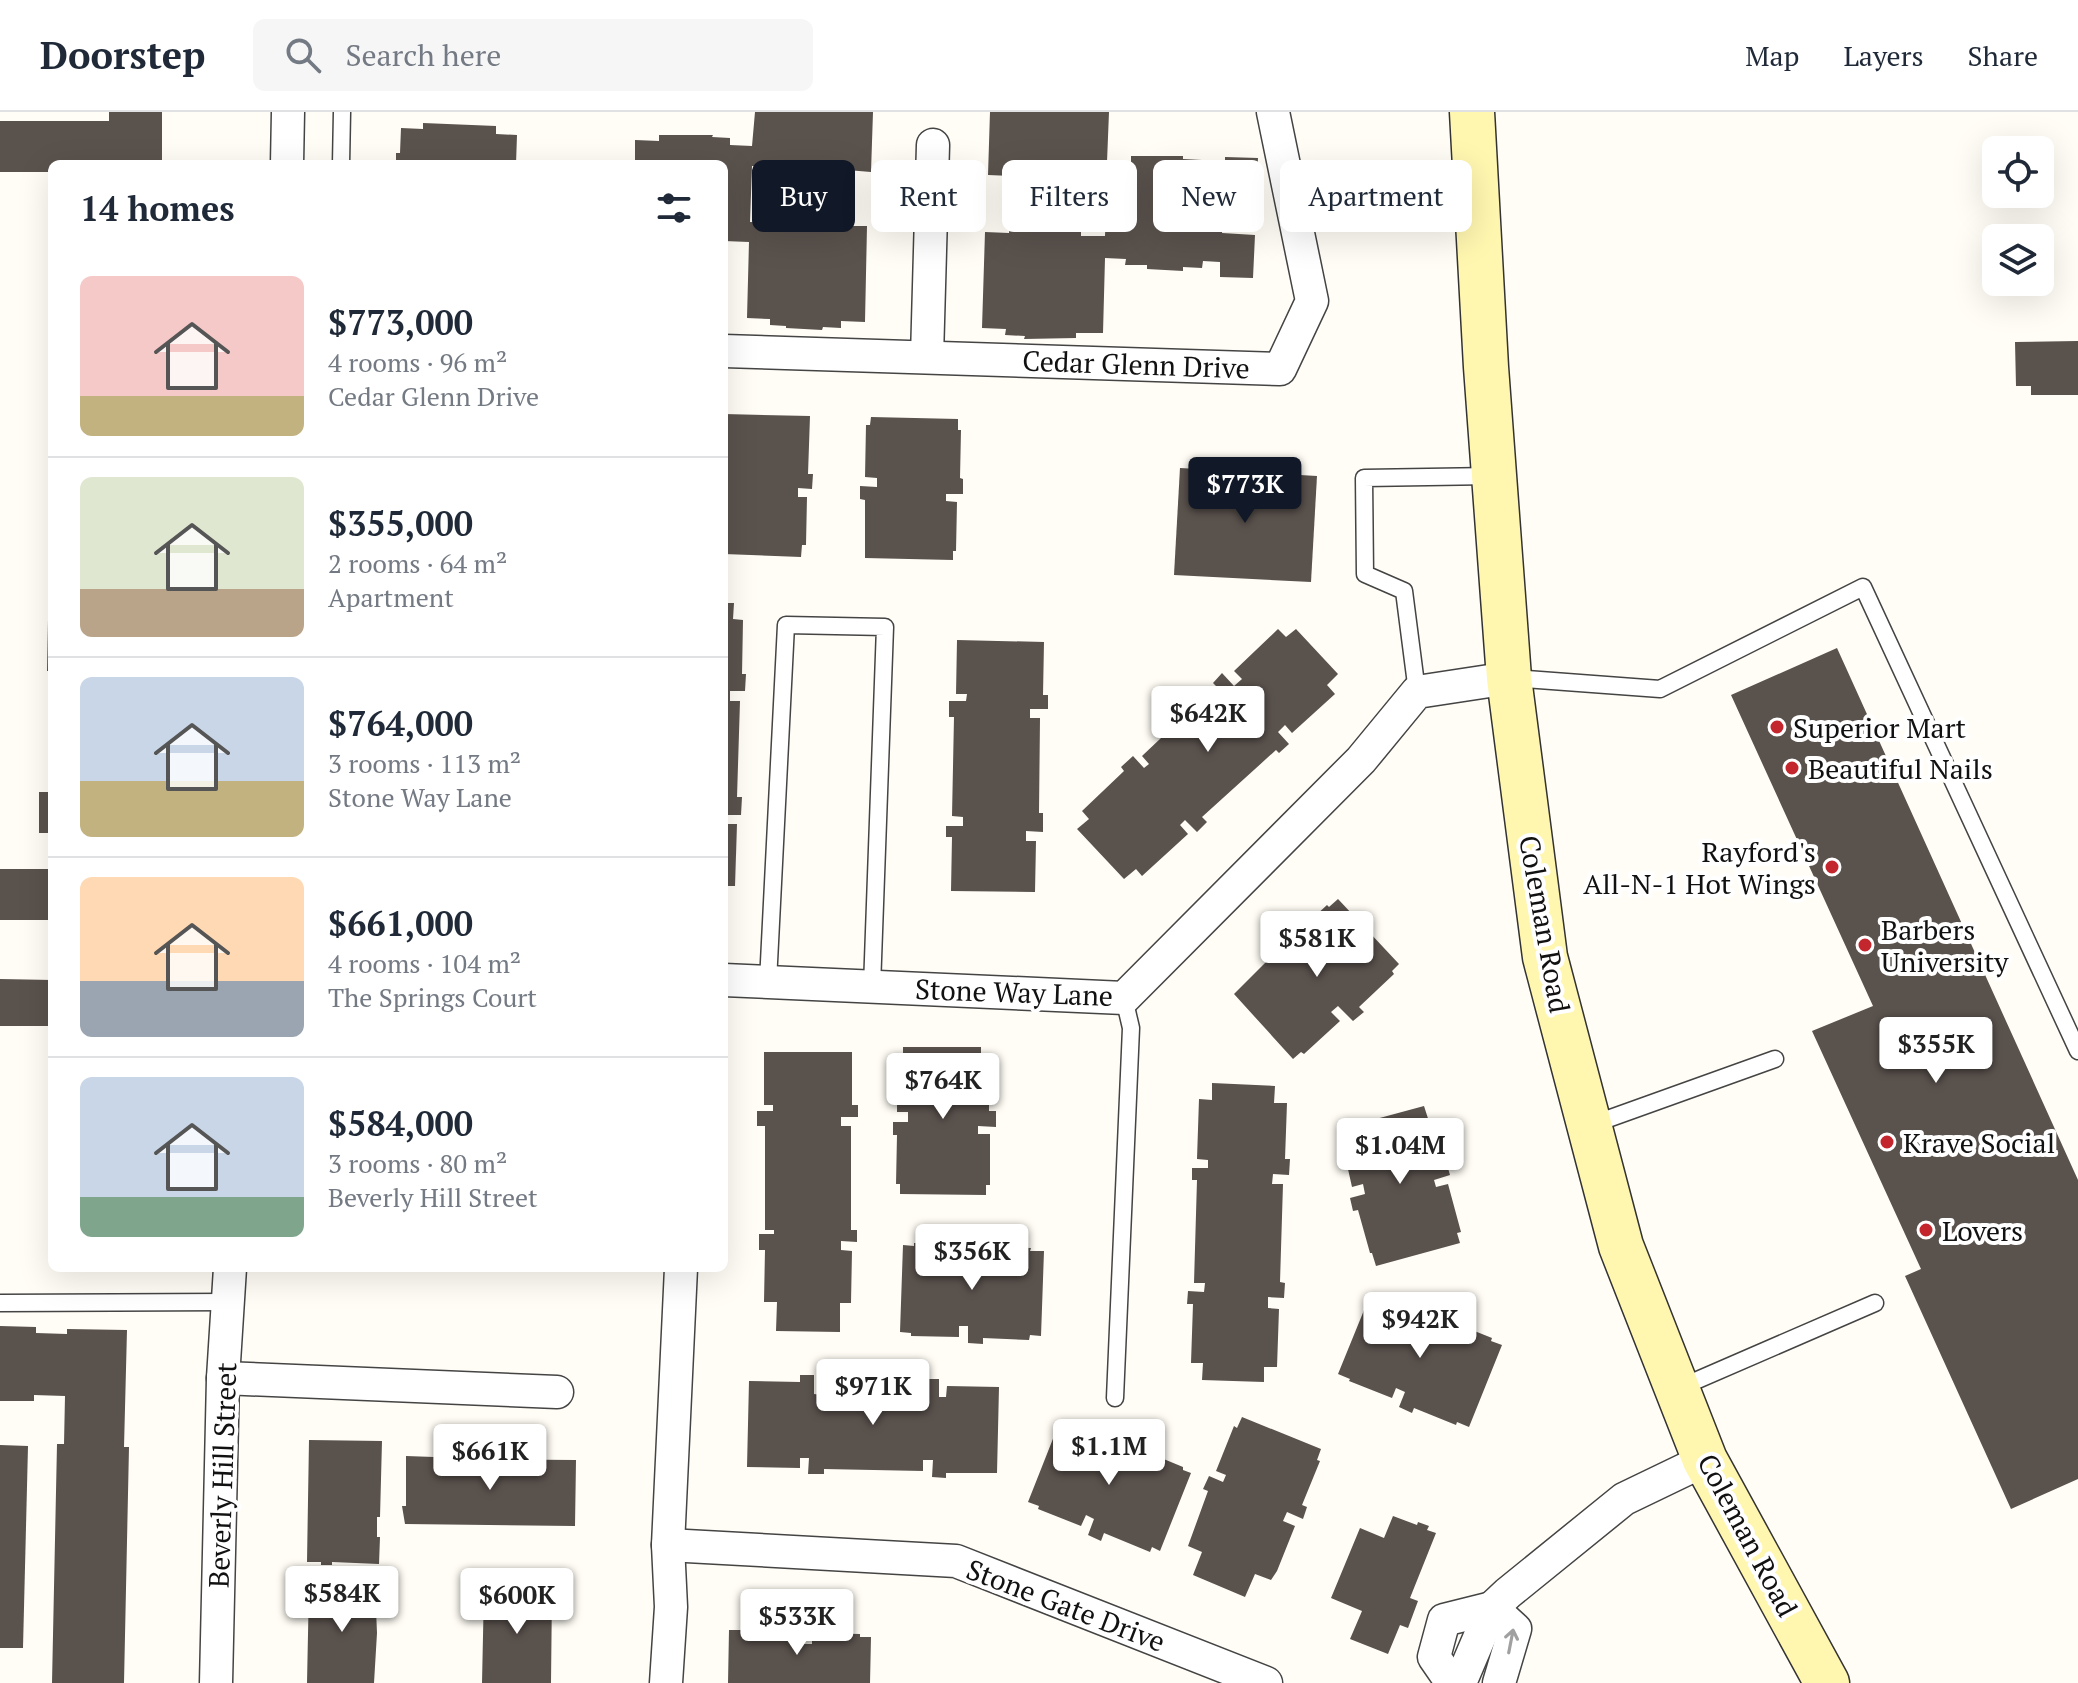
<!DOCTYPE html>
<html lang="en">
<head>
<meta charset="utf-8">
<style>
	body { margin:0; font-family:"PT Serif",serif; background:#f6f6f7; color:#1f2937; height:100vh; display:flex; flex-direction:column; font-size:30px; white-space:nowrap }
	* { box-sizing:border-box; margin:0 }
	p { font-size:26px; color:#747a83 }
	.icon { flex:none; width:44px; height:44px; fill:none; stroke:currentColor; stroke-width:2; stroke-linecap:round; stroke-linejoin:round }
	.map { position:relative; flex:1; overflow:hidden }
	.side { position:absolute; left:48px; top:48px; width:680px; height:1112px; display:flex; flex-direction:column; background:#fff; border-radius:12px; box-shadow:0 8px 32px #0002 }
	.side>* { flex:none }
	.guide { position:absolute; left:752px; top:48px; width:760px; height:72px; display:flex; gap:16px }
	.controls { position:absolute; left:1982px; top:24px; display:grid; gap:16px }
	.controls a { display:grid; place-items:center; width:72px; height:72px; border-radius:12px; background:#fff; box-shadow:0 8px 32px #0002; font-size:40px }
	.price { position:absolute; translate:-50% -68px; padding:0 18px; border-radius:8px; background:#fff; color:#222; font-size:26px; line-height:52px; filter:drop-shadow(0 2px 4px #0008) }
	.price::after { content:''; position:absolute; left:50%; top:48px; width:24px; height:18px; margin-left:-12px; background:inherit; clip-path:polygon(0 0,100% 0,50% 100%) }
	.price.current { background:#111827; color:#fff }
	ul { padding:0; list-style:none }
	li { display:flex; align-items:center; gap:24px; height:200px; padding:0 32px }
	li+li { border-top:2px solid #e0e1e3 }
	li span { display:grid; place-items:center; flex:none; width:224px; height:160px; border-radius:12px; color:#555 }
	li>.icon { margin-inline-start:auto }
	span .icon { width:96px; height:96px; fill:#fffc; stroke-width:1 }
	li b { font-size:34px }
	h2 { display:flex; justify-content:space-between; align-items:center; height:96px; padding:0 32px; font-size:34px }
	.pill { padding:0 28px; border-radius:12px; background:#fff; box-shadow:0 8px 32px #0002; font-size:28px; line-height:72px }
	.pill.current { background:#111827; color:#fff }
	header { display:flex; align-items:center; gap:48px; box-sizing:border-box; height:112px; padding:0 40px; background:#fff; border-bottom:2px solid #e0e1e3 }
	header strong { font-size:38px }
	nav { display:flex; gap:44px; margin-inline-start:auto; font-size:28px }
	.search { width:560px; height:72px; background:#f6f6f7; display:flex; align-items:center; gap:20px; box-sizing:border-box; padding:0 28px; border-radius:12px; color:#747a83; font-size:30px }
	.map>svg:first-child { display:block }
	.building { fill:#5a524d }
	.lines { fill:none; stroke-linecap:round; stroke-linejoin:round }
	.lane-casing { stroke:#444; stroke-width:19 }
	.street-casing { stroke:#444; stroke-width:35 }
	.secondary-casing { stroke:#333; stroke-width:47 }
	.lane { stroke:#fff; stroke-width:16 }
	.street { stroke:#fff; stroke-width:32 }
	.secondary { stroke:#fff6b0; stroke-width:44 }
	.oneway { stroke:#a0a0a0 }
	.poi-dot { fill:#c4262e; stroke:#fff; stroke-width:3 }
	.labels { text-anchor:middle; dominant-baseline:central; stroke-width:8; stroke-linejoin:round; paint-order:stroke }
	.street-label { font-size:28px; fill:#111; stroke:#fff }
	.poi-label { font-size:28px; fill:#111; stroke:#fff; text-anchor:start }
</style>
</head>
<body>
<header>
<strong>Doorstep</strong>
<div class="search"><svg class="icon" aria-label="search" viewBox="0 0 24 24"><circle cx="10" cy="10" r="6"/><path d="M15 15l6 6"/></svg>Search here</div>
<nav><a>Map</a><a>Layers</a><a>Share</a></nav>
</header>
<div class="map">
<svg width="2078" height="1571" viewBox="0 0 2078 1571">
	<rect width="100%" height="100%" fill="#fffdf5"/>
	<g class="building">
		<polygon points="109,0 162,0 162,52 52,52 52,60 0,60 0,9 109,9"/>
		<polygon points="755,0 873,0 871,60 847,58 847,65 775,62 775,55 752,54 750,110 773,111 773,104 788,105 788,101 830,102 830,106 844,107 844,114 867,114 865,210 841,209 841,216 823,215 822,218 786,216 786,214 770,213 770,207 747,206 749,130 724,129 724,52 635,52 635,28 659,29 659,23 713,23 712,25 730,26 730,33 752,34"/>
		<polygon points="990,0 1109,0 1107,50 1131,51 1131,44 1183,44 1183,47 1202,48 1202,55 1225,55 1225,45 1258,46 1256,88 1224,87 1222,121 1255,123 1253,166 1220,165 1220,150 1203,149 1202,156 1183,155 1183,159 1147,157 1147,153 1125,153 1126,147 1105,146 1103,221 1076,221 1076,226 1024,227 1025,224 1005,223 1006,217 982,216 985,120 1009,121 1009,114 1062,114 1062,116 1081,117 1081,124 1105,124 1107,69 1083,68 1082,75 1030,75 1030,72 1011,71 1012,64 988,63"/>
		<polygon points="423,11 496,14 496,22 517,23 516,52 396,52 396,41 400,41 401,16 423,17"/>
		<polygon points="2078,229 2078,283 2031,283 2031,274 2016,274 2015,230"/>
		<polygon points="724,302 810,304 808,362 813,362 812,377 798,376 798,385 807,385 806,433 802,433 801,445 724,442"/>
		<polygon points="871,305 958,307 958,318 961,318 960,366 963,367 963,382 946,382 946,389 957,390 956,439 953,439 953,448 865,446 865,388 860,387 860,374 877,375 877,366 865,365 866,313 870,313"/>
		<polygon points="1180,356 1317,364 1311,470 1174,463"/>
		<polygon points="724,491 734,491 733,507 743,508 742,562 746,562 745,579 730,579 730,589 740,589 737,685 742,685 741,703 724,703"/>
		<polygon points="48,508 52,508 52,559 47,559"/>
		<polygon points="1278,517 1286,525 1296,517 1338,562 1327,573 1335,582 1292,621 1285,613 1278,620 1289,632 1279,641 1276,638 1202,705 1207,710 1197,720 1185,708 1180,713 1188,722 1142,764 1136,757 1124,767 1077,717 1089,707 1082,699 1124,659 1121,655 1133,644 1144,656 1149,652 1142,644 1216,574 1213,571 1222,561 1234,574 1242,567 1234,559"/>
		<polygon points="957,528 1044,530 1043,583 1048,583 1048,597 1030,597 1030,606 1040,606 1039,701 1043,701 1043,720 1026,719 1026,729 1036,729 1035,780 951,779 952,725 946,725 946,714 963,714 963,705 952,704 954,605 949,605 949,589 966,589 967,582 956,582"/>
		<polygon points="1837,536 2078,1068 2078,1367 2011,1397 1905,1164 1921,1157 1812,919 1873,894 1731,583"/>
		<rect x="39" y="680" width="13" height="41"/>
		<polygon points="724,712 737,712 735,774 724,774"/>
		<rect x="0" y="757" width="52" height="51"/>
		<polygon points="1338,787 1399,852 1392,859 1394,862 1359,895 1364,900 1353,909 1338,894 1331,900 1340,909 1304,942 1301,940 1293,947 1234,882 1274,842 1270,838 1282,827 1293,839 1299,834 1291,826 1327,793 1329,795"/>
		<polygon points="0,867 52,868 52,914 0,914"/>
		<polygon points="903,935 981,935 981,944 989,944 989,999 996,999 996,1015 978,1014 978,1022 990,1022 990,1073 986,1073 986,1083 900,1082 900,1072 896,1072 897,1023 893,1023 893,1010 908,1010 908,1000 897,1000 897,941 903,942"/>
		<polygon points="764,940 852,940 852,993 858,993 858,1005 841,1005 841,1014 851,1014 851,1118 857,1118 857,1130 841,1129 841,1138 852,1139 851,1191 840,1191 840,1220 776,1219 777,1190 764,1190 765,1138 759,1138 759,1122 774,1122 774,1118 765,1118 765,1014 757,1014 757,999 773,999 773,993 764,993"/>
		<polygon points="1212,971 1275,974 1274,991 1287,991 1285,1047 1290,1047 1289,1063 1273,1062 1272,1072 1283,1072 1280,1170 1285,1171 1284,1186 1268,1185 1268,1196 1279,1197 1277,1255 1264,1255 1264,1270 1202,1268 1203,1251 1191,1251 1193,1192 1187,1192 1188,1179 1204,1180 1205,1171 1194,1171 1197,1068 1192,1068 1192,1056 1208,1056 1208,1048 1197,1047 1199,987 1212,988"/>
		<polygon points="1424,994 1442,1050 1446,1049 1450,1063 1434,1068 1436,1075 1448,1072 1461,1120 1457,1121 1460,1131 1376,1154 1372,1141 1370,1141 1358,1098 1353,1099 1350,1086 1365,1082 1363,1072 1352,1075 1339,1017"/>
		<polygon points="961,1127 973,1127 972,1145 984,1145 984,1134 1031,1136 1030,1139 1044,1139 1041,1224 1030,1223 1029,1228 983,1226 983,1232 968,1231 968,1214 959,1214 959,1225 911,1224 911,1221 900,1220 903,1133 914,1134 914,1131 961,1132"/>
		<polygon points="1371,1181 1382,1186 1383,1183 1425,1199 1427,1194 1442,1200 1435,1216 1442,1219 1447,1208 1492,1226 1491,1229 1502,1233 1469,1315 1457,1310 1456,1313 1414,1296 1412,1301 1399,1295 1405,1280 1396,1276 1392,1286 1349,1269 1350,1267 1338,1262"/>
		<polygon points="0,1214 36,1215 36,1221 67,1222 67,1217 127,1218 124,1335 129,1335 124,1571 52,1571 57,1332 64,1332 65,1284 34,1283 34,1289 0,1289"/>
		<polygon points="800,1263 814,1263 814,1282 823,1283 823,1271 923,1273 923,1267 939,1267 939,1285 946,1285 947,1274 999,1275 997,1361 946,1361 946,1366 932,1365 933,1348 923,1348 923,1359 824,1357 824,1362 808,1362 809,1346 800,1346 800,1356 747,1355 749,1269 800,1270"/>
		<polygon points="1242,1305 1321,1337 1317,1348 1320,1349 1302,1393 1307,1395 1303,1407 1287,1400 1283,1409 1295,1414 1277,1459 1271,1468 1255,1462 1245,1485 1193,1463 1202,1440 1188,1434 1208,1379 1203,1377 1209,1364 1223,1370 1226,1363 1216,1359 1234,1314 1237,1316"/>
		<polygon points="1060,1309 1067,1311 1068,1309 1114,1328 1117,1322 1131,1327 1124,1344 1132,1347 1137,1336 1183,1355 1183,1358 1191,1361 1160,1439 1152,1435 1150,1440 1104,1421 1101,1429 1088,1423 1094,1407 1086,1403 1081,1414 1038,1397 1039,1394 1028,1390"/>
		<polygon points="309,1328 382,1329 380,1405 377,1405 377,1425 380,1425 379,1452 332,1450 332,1453 321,1453 321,1450 307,1450"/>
		<polygon points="0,1333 28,1334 23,1536 0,1536"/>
		<polygon points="406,1344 434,1345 434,1347 576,1348 575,1414 405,1412 402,1394 406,1394"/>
		<polygon points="1393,1404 1417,1413 1418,1410 1429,1414 1427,1418 1436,1421 1410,1486 1418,1489 1408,1516 1400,1513 1388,1542 1350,1527 1362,1499 1331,1486 1360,1416 1384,1426"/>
		<polygon points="318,1469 328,1470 328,1473 375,1474 377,1521 374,1571 307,1571 309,1473 318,1473"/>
		<polygon points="533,1475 552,1479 551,1571 482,1571 484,1477 533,1478"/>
		<polygon points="788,1510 803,1510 803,1532 812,1532 812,1521 860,1522 860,1525 871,1525 870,1571 728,1571 729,1518 741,1518 741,1515 788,1515"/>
	</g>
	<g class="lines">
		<defs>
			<g id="lane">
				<polyline points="341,52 342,0"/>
				<polyline points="1512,566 1660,577 1863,475 2078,939"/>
				<polyline points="1417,580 1404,479 1365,462 1364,366 1492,364"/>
				<polyline points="768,870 786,513 885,515 872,875"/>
				<polyline points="1591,1013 1775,947"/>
				<polyline points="0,1191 228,1190"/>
				<polyline points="1679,1276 1875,1191"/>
				<polyline points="1115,1286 1131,916 1124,886"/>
			</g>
			<g id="street">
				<polyline points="287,52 288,0"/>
				<polyline points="724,239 1280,257 1312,189 1273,0"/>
				<polyline points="927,245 933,33"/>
				<polyline points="724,868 1124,886 1361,648 1417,580 1509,566"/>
				<polyline points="223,1266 557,1280"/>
				<polyline points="668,1433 956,1449 1266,1571"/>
				<polyline points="1492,1496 1515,1517 1499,1571"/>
				<polyline points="216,1571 223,1266 230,1156"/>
				<polyline points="666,1571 671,1495 668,1433 681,1156"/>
				<polyline points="1452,1571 1434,1545 1444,1508 1492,1496"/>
				<polyline points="1460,1571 1492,1496 1508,1481 1624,1387 1705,1348"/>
			</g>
			<polyline id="secondary" points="1472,0 1486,255 1509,566 1545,845 1621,1134 1705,1348 1827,1571"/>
		</defs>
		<use href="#lane" class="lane-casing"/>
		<use href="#street" class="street-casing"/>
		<use href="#secondary" class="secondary-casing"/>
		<use href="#lane" class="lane"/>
		<use href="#street" class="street"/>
		<use href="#secondary" class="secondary"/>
	</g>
	<defs><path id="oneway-shaft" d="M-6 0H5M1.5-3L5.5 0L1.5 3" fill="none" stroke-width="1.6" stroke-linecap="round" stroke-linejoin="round" transform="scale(2)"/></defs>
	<use class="oneway" href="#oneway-shaft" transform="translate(1511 1529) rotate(-79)"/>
	<g class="poi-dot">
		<circle cx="1777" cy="615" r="8"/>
		<circle cx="1792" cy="656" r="8"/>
		<circle cx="1832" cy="755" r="8"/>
		<circle cx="1865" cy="833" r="8"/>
		<circle cx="1887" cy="1030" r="8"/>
		<circle cx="1926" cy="1118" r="8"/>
	</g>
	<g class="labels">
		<g class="street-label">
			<text transform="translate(1136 252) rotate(2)">Cedar Glenn Drive</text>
			<text transform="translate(1545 812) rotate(80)">Coleman Road</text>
			<text transform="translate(1014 880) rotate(2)">Stone Way Lane</text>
			<text transform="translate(222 1363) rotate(-88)">Beverly Hill Street</text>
			<text transform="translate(1748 1423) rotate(62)">Coleman Road</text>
			<text transform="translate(1066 1493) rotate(21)">Stone Gate Drive</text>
		</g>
		<g class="poi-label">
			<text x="1793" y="615">Superior Mart</text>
			<text x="1808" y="656">Beautiful Nails</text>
			<text x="1816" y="739" text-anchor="end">Rayford's<tspan x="1816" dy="32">All-N-1 Hot Wings</tspan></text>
			<text x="1881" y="817">Barbers<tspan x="1881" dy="32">University</tspan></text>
			<text x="1903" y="1030">Krave Social</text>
			<text x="1942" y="1118">Lovers</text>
		</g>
	</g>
</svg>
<div class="controls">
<a><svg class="icon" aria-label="locate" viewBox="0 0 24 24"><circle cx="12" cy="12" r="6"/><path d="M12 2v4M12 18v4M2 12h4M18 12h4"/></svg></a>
<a><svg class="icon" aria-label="layers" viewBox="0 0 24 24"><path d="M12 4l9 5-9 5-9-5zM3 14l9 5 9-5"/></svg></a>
</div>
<b class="price current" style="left:1245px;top:413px">$773K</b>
<b class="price" style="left:1208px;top:642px">$642K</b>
<b class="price" style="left:1317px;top:867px">$581K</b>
<b class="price" style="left:1936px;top:973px">$355K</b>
<b class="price" style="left:943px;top:1009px">$764K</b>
<b class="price" style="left:1400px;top:1074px">$1.04M</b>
<b class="price" style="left:972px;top:1180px">$356K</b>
<b class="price" style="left:1420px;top:1248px">$942K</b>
<b class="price" style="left:873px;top:1315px">$971K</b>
<b class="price" style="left:1109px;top:1375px">$1.1M</b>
<b class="price" style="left:490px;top:1380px">$661K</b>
<b class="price" style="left:342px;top:1522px">$584K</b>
<b class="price" style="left:517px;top:1524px">$600K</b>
<b class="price" style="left:797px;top:1545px">$533K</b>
<div class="guide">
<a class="pill current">Buy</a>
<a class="pill">Rent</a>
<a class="pill">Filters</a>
<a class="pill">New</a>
<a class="pill">Apartment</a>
</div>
<section class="side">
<h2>14 homes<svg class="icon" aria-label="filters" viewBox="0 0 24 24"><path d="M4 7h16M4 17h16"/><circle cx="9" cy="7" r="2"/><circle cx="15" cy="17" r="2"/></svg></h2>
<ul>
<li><span style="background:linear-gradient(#f6c9c9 75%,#c2b280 0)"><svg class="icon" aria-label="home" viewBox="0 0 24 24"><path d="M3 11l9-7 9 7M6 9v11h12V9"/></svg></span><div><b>$773,000</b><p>4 rooms · 96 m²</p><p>Cedar Glenn Drive</p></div></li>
<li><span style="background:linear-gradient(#dfe7d0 70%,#b9a48a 0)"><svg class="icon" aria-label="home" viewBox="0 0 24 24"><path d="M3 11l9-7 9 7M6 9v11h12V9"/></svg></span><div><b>$355,000</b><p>2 rooms · 64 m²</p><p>Apartment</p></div></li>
<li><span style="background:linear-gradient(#c9d6e8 65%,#c2b280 0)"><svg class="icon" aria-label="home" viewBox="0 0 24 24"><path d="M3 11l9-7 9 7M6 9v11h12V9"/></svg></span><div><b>$764,000</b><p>3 rooms · 113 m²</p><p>Stone Way Lane</p></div></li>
<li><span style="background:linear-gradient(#ffd9b3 65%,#9aa5b1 0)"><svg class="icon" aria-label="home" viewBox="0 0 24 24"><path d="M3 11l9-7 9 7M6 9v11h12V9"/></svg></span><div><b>$661,000</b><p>4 rooms · 104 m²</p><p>The Springs Court</p></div></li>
<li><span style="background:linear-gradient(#c9d6e8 75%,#7fa58c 0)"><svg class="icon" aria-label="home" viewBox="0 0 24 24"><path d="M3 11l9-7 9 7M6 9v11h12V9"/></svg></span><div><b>$584,000</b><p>3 rooms · 80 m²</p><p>Beverly Hill Street</p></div></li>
</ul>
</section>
</div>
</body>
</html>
